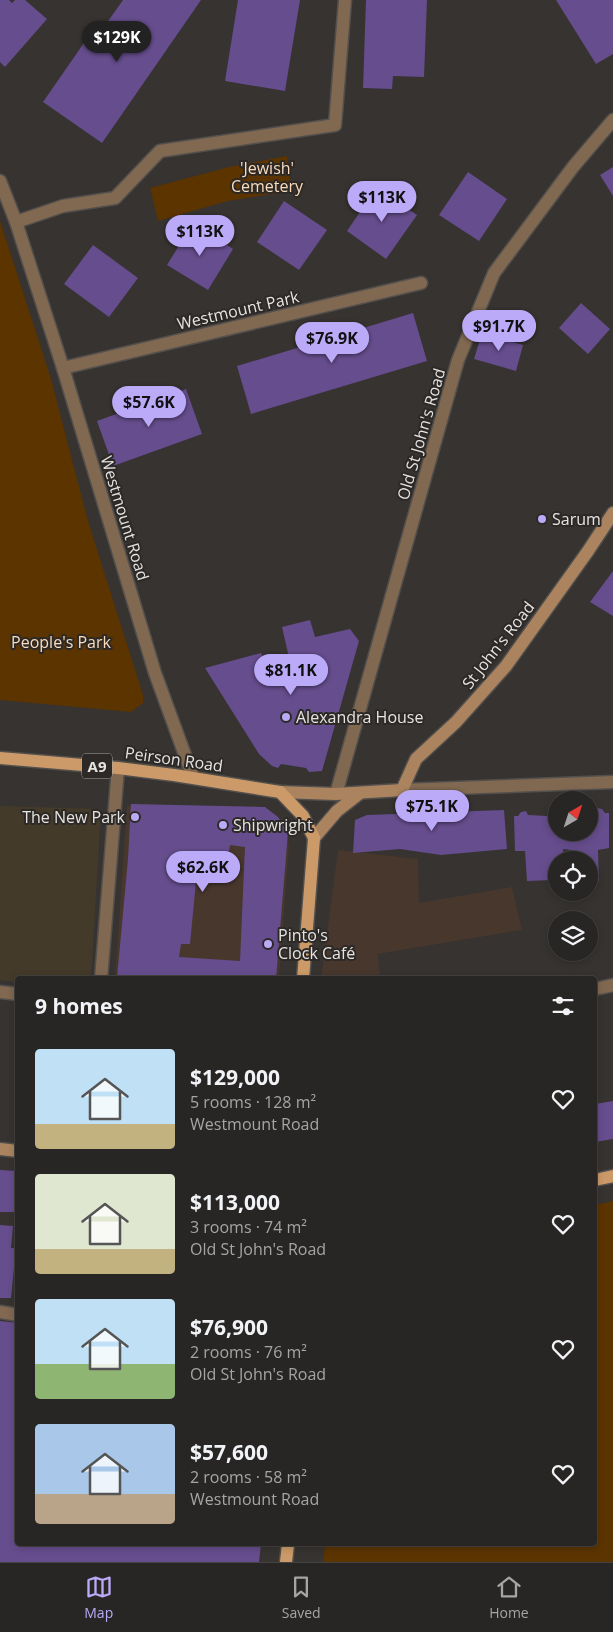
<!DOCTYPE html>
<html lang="en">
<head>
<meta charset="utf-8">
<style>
	body { margin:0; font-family:"Open Sans",sans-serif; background:#343231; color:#f1f3f6; height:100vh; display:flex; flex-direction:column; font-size:19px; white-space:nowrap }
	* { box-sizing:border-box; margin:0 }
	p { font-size:16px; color:#a5a5a6 }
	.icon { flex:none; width:28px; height:28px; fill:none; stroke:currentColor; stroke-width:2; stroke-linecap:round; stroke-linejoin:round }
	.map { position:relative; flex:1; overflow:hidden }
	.sheet { position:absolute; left:15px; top:976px; width:582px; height:570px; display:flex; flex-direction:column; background:#282624; border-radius:5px; box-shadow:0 2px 8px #0003,0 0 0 1px #444341 }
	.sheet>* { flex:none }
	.needle { width:32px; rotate:39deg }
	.tools { position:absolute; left:548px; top:791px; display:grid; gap:10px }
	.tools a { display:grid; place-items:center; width:50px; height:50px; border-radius:50%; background:#282624; box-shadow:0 2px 8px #0003,0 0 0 1px #444341; font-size:25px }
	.price { position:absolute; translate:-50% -42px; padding:0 11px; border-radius:18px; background:#baaaf7; color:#111; font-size:16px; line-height:32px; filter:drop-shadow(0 1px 2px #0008) }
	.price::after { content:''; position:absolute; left:50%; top:30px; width:15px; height:11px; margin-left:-8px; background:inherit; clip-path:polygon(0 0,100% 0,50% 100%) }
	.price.on { background:#222; color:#fff }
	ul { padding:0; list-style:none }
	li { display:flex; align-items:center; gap:15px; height:125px; padding:0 20px }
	li span { display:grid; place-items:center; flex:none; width:140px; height:100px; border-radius:5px; color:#555 }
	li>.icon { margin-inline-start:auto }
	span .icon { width:60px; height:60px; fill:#fffc; stroke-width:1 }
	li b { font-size:21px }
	h2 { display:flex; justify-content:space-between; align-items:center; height:60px; padding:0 20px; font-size:21px }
	.tabs { display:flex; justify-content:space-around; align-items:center; height:70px; border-top:1px solid #444341; background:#282624; font-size:14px; color:#a5a5a6 }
	.tabs a { display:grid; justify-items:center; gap:2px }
	.tabs .on { color:#baaaf7 }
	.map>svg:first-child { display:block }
	.commercial { fill:#48372d }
	.industrial { fill:#433a29 }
	.green { fill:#5b3400 }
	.building { fill:#664d8d; fill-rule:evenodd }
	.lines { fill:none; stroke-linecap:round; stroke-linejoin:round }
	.service-casing { stroke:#524f4c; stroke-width:15 }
	.minor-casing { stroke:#524f4c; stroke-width:15 }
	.secondary-casing { stroke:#524f4c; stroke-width:15 }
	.primary-casing { stroke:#524f4c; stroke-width:15 }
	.service { stroke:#806851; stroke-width:12 }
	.minor { stroke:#806851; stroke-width:12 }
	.secondary { stroke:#ab845f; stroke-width:12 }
	.primary { stroke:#cc9a69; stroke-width:12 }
	.poi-dot { fill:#baaaf7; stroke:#2c2926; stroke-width:2 }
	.labels { text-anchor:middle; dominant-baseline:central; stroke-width:4; stroke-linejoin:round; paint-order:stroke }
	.shield { fill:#2c2926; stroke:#aeacaa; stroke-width:1 }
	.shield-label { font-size:15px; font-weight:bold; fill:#e6e4e2 }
	.park-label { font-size:16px; fill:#fadbbc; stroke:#2c2926 }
	.street-label { font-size:16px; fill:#e6e4e2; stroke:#2c2926 }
	.poi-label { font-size:16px; fill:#e6e4e2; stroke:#2c2926; text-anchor:start }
</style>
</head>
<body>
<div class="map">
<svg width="613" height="1562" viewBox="0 0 613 1562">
	<rect width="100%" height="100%" fill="#363330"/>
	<g class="commercial">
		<polygon points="253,805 268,811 281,825 289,844 279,979 115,979 127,806 158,807 252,821"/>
		<polygon points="338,850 418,859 419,903 512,887 522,930 378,954 380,979 321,979"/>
	</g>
	<polygon class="industrial" points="0,806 101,809 91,979 18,979 17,982 0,980"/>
	<g class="green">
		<polygon points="287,156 291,191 228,201 158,221 150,188 229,167"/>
		<polygon points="0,221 51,379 88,521 143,695 143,703 131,712 0,700"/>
		<polygon points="613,1201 613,1562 323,1562 325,1544 595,1544 595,1205"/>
	</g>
	<g class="building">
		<polygon points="0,0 9,0 12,3 15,0 25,0 47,19 5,67 0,62"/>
		<polygon points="123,0 201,0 102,143 43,102 86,40 92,44"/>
		<polygon points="238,0 300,0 285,91 225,81"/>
		<polygon points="366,0 427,0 424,77 393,76 392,89 363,88"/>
		<polygon points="556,0 613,0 613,54 596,64"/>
		<polygon points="613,167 613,196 600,175"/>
		<polygon points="468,172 507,199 479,241 439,215"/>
		<polygon points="377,187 417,215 386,259 347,231"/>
		<polygon points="284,201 327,230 299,270 257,242"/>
		<polygon points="193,223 233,249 208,290 167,265"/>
		<polygon points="93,245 138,278 109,317 64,284"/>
		<polygon points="581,303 610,329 588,354 559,328"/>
		<polygon points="413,313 427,361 251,414 237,366"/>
		<polygon points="482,333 523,345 516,371 474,359"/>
		<polygon points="186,389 202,434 113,466 97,421"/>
		<polygon points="613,571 613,616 590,602"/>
		<polygon points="310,620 315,637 350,629 359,641 322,771 309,772 306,768 281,764 278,768 272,766 259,754 205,668 261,653 275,681 292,671 282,627"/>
		<path d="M131 804 265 807 278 817 288 832 276 979 117 978 128 859ZM230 845 245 847 240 961 179 957 181 944H190L197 871 225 875Z"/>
		<polygon points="597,808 602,809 605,813 609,813 609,848 598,850 599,881 589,882 589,860 572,860 571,850 563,849 564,860 556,860 556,863 553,863 553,880 527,881 525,851 515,851 514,816 518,816 521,812 526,811 528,815 547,816 549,811 554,811 556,813 556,832 589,832 589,814 592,815"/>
		<polygon points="504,810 507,849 441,855 400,849 353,853 355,820 367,815"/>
		<polygon points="613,1101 613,1139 595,1142 595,1104"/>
		<polygon points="0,1170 18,1171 18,1206 16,1212 0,1212"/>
		<polygon points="0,1225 13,1226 11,1248 16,1248 11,1298 0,1298"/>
		<polygon points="0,1321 18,1323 18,1544 261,1544 259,1562 0,1562"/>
	</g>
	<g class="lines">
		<defs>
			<g id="service">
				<polyline points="16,222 63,206 115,198 160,151 335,125 345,0"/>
				<polyline points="63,368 421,283"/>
				<polyline points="101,979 118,768"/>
				<polyline points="0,1312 18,1315"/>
			</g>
			<g id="minor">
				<polyline points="0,181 16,222 63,368 155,673 193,777"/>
				<polyline points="402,790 613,782"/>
				<polyline points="336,794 458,360 494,273 573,167 613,120"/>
				<polyline points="595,989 613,985"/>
				<polyline points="0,992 18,994"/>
			</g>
			<g id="secondary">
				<polyline points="280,792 336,794 402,790 416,759 456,722 506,666 588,551 613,513"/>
				<polyline points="314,838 337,811 360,793"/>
				<polyline points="0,1149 18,1151"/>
			</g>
			<g id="primary">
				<polyline points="0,758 118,768 174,775 280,792 303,816 314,838 303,979"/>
				<polyline points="595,1180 613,1176"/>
				<polyline points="286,1562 288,1544"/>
			</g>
		</defs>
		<use href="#service" class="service-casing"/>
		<use href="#minor" class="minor-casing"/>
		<use href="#secondary" class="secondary-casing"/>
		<use href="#primary" class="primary-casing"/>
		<use href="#service" class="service"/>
		<use href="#minor" class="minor"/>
		<use href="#secondary" class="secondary"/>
		<use href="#primary" class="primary"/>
	</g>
	<g class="poi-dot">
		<circle cx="542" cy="519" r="5"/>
		<circle cx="286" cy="717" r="5"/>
		<circle cx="135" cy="817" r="5"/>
		<circle cx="223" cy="825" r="5"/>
		<circle cx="268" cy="944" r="5"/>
	</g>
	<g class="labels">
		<rect class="shield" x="82" y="753.5" width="30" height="25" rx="4"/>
		<g class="shield-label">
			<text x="97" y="766">A9</text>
		</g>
		<g class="park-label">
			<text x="267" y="168">'Jewish'<tspan x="267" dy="18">Cemetery</tspan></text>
			<text x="61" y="642">People's Park</text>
		</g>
		<g class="street-label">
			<text transform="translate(238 310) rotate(-13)">Westmount Park</text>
			<text transform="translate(421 434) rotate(-74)">Old St John's Road</text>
			<text transform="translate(125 518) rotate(73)">Westmount Road</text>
			<text transform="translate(498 645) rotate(-52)">St John's Road</text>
			<text transform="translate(174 759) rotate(8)">Peirson Road</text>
		</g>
		<g class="poi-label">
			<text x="552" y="519">Sarum</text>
			<text x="296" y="717">Alexandra House</text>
			<text x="125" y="817" text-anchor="end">The New Park</text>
			<text x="233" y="825">Shipwright</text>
			<text x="278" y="935">Pinto's<tspan x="278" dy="18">Clock Café</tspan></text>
		</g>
	</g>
</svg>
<div class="tools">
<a><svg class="needle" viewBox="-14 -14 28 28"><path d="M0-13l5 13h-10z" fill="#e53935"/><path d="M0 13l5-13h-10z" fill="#a5a5a6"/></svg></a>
<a><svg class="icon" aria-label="locate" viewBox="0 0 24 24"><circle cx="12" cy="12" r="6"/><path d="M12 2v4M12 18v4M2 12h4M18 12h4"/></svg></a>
<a><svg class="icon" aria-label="layers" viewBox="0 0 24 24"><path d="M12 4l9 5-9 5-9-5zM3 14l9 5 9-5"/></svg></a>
</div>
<b class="price on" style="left:117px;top:63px">$129K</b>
<b class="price" style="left:382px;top:223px">$113K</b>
<b class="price" style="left:200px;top:257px">$113K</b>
<b class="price" style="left:499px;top:352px">$91.7K</b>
<b class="price" style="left:332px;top:364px">$76.9K</b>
<b class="price" style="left:149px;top:428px">$57.6K</b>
<b class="price" style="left:291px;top:696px">$81.1K</b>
<b class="price" style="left:432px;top:832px">$75.1K</b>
<b class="price" style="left:203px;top:893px">$62.6K</b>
<section class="sheet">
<h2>9 homes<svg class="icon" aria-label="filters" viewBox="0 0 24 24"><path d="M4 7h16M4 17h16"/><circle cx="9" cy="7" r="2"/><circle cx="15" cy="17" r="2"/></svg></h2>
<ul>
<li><span style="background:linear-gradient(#bfe0f5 75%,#c2b280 0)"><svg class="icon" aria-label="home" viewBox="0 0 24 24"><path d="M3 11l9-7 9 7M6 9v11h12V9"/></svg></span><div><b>$129,000</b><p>5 rooms · 128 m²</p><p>Westmount Road</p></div><svg class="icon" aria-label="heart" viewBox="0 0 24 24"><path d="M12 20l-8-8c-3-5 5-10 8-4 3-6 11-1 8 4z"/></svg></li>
<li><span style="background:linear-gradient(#dfe7d0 75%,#c2b280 0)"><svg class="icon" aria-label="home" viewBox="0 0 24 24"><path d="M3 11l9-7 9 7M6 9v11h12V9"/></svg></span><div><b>$113,000</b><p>3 rooms · 74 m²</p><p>Old St John's Road</p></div><svg class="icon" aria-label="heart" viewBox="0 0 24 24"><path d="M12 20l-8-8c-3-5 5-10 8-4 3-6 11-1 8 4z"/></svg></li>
<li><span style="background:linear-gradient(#bfe0f5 65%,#8fb573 0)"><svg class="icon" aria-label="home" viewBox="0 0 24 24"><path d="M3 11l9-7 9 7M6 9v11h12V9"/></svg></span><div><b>$76,900</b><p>2 rooms · 76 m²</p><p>Old St John's Road</p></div><svg class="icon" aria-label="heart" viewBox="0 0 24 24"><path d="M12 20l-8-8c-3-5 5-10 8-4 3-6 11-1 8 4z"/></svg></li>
<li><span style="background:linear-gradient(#a9c7e8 70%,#b9a48a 0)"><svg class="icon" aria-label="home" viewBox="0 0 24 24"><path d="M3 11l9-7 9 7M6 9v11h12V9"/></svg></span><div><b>$57,600</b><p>2 rooms · 58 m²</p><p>Westmount Road</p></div><svg class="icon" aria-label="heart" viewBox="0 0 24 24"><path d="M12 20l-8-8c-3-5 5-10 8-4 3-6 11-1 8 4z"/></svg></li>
</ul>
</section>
</div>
<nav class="tabs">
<a class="on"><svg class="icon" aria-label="map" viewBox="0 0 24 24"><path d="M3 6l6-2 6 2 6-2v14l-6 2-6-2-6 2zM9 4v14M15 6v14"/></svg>Map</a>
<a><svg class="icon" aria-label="saved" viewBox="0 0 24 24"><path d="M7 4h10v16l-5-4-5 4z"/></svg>Saved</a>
<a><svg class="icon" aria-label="home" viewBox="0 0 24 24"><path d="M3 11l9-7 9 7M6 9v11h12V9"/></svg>Home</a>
</nav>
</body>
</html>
